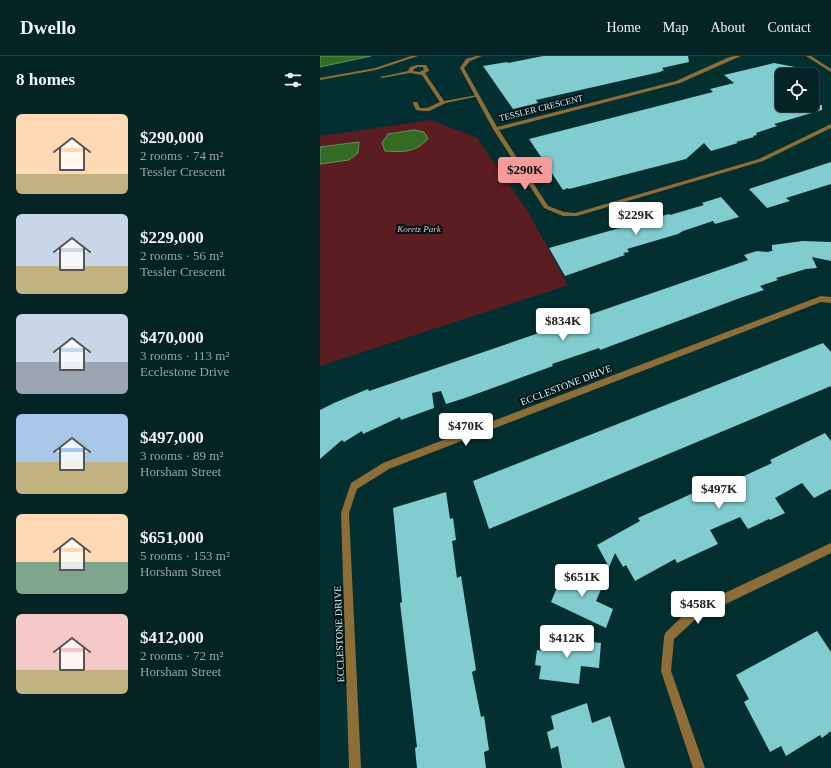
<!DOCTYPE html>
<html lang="en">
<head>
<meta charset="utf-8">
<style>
	body { margin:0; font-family:"Times New Roman",serif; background:#0d2b2d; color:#f1f3f6; height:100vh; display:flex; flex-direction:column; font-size:15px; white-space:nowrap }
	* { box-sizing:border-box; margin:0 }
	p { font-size:13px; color:#97a4a7 }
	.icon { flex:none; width:22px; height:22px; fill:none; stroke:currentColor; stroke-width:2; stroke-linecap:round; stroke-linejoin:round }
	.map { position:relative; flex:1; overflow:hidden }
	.side { display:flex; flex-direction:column; background:#032325; width:320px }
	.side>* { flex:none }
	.buttons { position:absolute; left:455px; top:12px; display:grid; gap:8px }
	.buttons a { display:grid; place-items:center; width:44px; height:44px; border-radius:6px; background:#032325; box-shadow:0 1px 3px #0004,0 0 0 1px #244042; font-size:20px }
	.price { position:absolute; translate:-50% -34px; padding:0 9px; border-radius:4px; background:#fff; color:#222; font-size:13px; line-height:26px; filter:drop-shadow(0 1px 2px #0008) }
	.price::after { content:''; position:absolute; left:50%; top:24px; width:12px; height:9px; margin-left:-6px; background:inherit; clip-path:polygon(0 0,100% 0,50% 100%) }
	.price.current { background:#f59b9c; color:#111 }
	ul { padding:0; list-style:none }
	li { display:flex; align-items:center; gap:12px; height:100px; padding:0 16px }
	li span { display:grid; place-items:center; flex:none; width:112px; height:80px; border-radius:6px; color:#555 }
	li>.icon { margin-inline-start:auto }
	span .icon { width:48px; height:48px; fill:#fffc; stroke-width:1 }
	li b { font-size:17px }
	h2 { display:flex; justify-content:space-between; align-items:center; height:48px; padding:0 16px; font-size:17px }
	header { display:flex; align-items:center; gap:24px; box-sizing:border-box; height:56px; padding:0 20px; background:#032325; border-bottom:1px solid #244042 }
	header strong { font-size:19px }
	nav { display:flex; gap:22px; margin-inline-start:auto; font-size:14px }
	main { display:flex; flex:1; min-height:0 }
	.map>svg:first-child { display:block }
	.green { fill:#5c1d22 }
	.water { fill:#336b22; stroke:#629462 }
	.building { fill:#81cccf }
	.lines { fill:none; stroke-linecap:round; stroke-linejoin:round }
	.service { fill:#8d6e38; fill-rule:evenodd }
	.minor { fill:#8d6e38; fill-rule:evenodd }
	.labels { text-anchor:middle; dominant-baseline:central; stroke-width:4; stroke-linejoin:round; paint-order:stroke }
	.far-street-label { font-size:9px; fill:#d1f4f6; stroke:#011517 }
	.far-park-label { font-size:9px; font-style:italic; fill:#f3bebe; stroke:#011517 }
	.street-label { font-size:10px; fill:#d1f4f6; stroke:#011517 }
</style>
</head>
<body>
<header>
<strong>Dwello</strong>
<nav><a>Home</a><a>Map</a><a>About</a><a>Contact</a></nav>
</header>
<main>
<section class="side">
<h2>8 homes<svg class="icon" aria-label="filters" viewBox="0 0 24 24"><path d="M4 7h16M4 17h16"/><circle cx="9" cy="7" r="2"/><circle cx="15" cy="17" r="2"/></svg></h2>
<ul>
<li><span style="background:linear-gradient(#ffd9b3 75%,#c2b280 0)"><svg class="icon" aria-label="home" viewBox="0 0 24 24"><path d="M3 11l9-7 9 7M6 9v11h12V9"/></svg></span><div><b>$290,000</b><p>2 rooms · 74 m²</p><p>Tessler Crescent</p></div></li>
<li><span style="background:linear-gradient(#c9d6e8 65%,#c2b280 0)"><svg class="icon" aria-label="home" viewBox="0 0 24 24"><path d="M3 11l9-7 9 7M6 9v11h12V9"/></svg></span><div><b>$229,000</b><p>2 rooms · 56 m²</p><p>Tessler Crescent</p></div></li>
<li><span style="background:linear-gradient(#c9d6e8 60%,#9aa5b1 0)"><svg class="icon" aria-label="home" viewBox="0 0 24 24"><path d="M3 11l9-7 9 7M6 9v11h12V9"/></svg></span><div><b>$470,000</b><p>3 rooms · 113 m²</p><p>Ecclestone Drive</p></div></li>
<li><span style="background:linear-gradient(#a9c7e8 60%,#c2b280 0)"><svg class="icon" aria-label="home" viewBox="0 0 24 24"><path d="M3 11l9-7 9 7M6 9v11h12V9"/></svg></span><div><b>$497,000</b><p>3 rooms · 89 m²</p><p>Horsham Street</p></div></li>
<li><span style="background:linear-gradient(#ffd9b3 60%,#7fa58c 0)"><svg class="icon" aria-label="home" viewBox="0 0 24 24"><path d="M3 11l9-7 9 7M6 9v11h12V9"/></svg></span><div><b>$651,000</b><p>5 rooms · 153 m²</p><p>Horsham Street</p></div></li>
<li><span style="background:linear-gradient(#f6c9c9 70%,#c2b280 0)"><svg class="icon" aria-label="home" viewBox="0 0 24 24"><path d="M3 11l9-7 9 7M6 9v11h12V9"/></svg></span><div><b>$412,000</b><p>2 rooms · 72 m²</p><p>Horsham Street</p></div></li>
</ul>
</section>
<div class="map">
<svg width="511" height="712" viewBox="0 0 511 712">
	<rect width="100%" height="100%" fill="#042f31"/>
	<polygon class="green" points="111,64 157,82 208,156 248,229 0,310 0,80"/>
	<g class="water">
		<polygon points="0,0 51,0 0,11"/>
		<path d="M94 74 104 76 108 83C94 97 84 96 65 95L62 87 68 78Z"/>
		<polygon points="39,86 38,97 29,104 0,108 0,91"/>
	</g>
	<g class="building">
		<polygon points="223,0 368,0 369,6 342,12 344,14 340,16 216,44 218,47 193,53 163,10 187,6 188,7"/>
		<polygon points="454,7 491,14 471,19 462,19 462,49 502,49 502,54 454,68 457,70 436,77 437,79 433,80 434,81 416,86 418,87 391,95 384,87 366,103 249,133 248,132 243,134 209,83 393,36 390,33 414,27 404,19"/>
		<polygon points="511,106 511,128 466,142 470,145 447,152 429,133"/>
		<polygon points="401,141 419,161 395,168 393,165 363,175 358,178 307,193 309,196 303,197 305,199 245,220 229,192 349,158 350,159 384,149 382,147"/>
		<polygon points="483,185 511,186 511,205 492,201 497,212 486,213 456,222 458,224 440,230 444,234 420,242 280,294 279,292 232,308 233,310 145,342 126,348 121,335 112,337 114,352 81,364 80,361 43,378 42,375 24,386 22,384 0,403 0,354 14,347 48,333 49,335 219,277 218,275 256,262 257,263 428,204 424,199 437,195 448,196 454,194 452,194 452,189"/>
		<polygon points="503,287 511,296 511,330 169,473 153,425"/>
		<polygon points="505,377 511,385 511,433 494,442 482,427 455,442 465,457 450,464 449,463 428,473 420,461 390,474 398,488 357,507 355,503 315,525 306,509 303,511 295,497 289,511 277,489 320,465 318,462 380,434 383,439 452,407 450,404"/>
		<polygon points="126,436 130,463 133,462 136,484 132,485 137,522 141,520 156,614 152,616 161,661 164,660 169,694 164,696 166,712 97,712 95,692 97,691 80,547 82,546 73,452"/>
		<polygon points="245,512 283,529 276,545 293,553 286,572 231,546"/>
		<polygon points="497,575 511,596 511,675 502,682 500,679 466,700 461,690 450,696 424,646 429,643 416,619"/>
		<polygon points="226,581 281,587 279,612 261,610 259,628 219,623 221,610 215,609 217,594 224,595"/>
		<polygon points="267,647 272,667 290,660 305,712 242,712 238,690 231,693 227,676 234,673 231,660"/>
	</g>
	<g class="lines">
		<g class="service">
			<polygon points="91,0 98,0 56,14 0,24 0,22 55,12"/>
			<path d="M97 9H106L109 14V15L105 17 124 45 157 39 159 40 126 47 109 55H102L96 54 93 47V46H97L100 52H107L120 46 102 19 90 17 62 22 60 21 88 15 90 11ZM98 11H103L104 14 99 16 93 15 94 13Z"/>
		</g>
		<g class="minor">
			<polygon points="156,0 162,0 150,5 144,12 177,71 356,25 407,2 414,0 421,0 360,27 179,74 228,150 244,156 255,157 439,103 509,69 511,68 511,72 443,105 257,160 243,160 224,152 173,73 140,12 146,3"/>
			<polygon points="486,0 491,0 511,13 511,16"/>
			<polygon points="501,240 511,241 511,247 501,246 69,413 37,433 29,457 41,712 29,712 21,457 31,427 63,407"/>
			<polygon points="511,487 511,497 377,562 354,583 351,615 385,712 373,712 341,615 344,581 345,577 369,554"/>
		</g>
	</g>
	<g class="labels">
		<g class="far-street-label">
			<text transform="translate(221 52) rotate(-14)">TESSLER CRESCENT</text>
		</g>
		<g class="far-park-label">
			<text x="99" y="173">Koretz Park</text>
		</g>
		<g class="street-label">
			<text transform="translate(246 329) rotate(-21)">ECCLESTONE DRIVE</text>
			<text transform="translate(19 578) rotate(-92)">ECCLESTONE DRIVE</text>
		</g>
	</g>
</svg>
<div class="buttons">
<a><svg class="icon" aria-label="locate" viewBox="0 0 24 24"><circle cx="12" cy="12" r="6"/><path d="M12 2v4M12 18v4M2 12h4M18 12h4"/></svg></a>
</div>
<b class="price current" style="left:205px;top:135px">$290K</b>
<b class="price" style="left:316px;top:180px">$229K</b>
<b class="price" style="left:243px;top:286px">$834K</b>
<b class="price" style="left:146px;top:391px">$470K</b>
<b class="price" style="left:399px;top:454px">$497K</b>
<b class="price" style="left:262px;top:542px">$651K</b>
<b class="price" style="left:378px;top:569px">$458K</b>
<b class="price" style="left:247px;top:603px">$412K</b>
</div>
</main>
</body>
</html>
